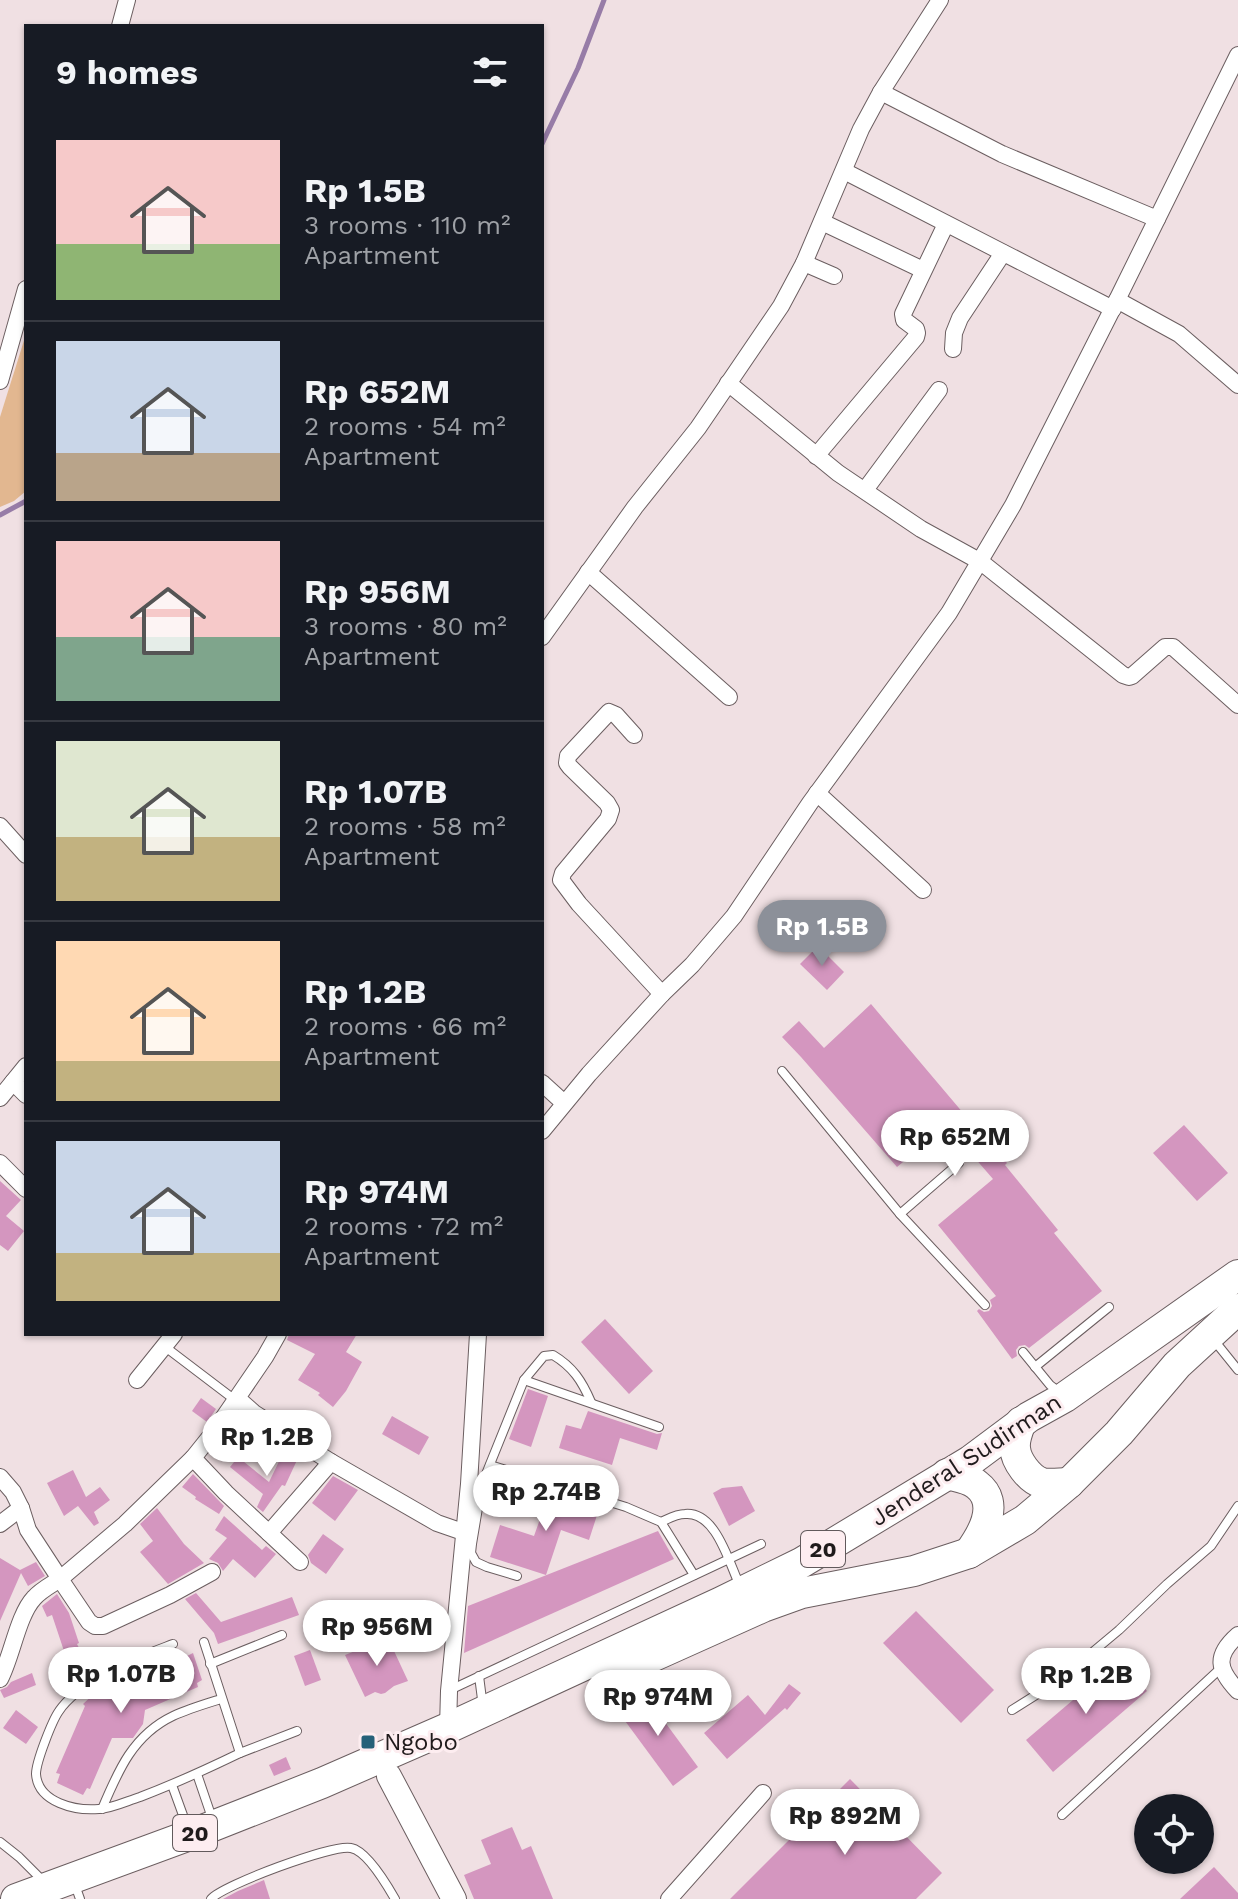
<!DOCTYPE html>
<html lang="en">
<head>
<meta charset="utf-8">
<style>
	body { margin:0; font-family:"Work Sans",sans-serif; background:#242831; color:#f1f3f6; height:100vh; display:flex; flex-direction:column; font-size:30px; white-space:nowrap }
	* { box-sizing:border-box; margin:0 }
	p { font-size:26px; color:#9ea1a6 }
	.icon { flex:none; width:44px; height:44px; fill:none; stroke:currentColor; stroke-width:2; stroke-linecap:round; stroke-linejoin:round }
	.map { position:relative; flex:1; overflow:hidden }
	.drawer { position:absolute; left:24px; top:24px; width:520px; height:1312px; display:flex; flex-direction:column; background:#171b24; border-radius:0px; box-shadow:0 2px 6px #0004 }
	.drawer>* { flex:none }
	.fabs { position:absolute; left:1134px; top:1794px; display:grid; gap:16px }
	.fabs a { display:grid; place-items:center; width:80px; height:80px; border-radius:50%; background:#171b24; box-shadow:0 2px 6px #0004; font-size:40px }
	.price { position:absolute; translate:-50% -68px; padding:0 18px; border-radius:28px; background:#fff; color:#222; font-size:26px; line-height:52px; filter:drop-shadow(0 2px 4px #0008) }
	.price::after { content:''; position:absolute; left:50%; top:48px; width:24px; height:18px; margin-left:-12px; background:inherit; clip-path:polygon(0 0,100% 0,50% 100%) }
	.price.selected { background:#8c9099; color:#fff }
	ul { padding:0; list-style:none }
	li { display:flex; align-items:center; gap:24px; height:200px; padding:0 32px }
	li+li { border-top:2px solid #363941 }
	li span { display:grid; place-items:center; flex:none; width:224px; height:160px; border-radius:0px; color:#555 }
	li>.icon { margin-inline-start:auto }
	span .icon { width:96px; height:96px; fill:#fffc; stroke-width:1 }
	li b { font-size:34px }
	h2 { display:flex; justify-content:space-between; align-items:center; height:96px; padding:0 32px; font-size:34px }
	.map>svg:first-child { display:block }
	.green { fill:#e2b790 }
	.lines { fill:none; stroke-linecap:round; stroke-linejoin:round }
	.stream { stroke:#977ca7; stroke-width:5 }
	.building { fill:#d496bf }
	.lane-casing { stroke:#6b5e60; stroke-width:10 }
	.street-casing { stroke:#6b5e60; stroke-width:18 }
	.secondary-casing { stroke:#6b5e60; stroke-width:26 }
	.highway-casing { stroke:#6b5e60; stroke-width:32 }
	.lane { stroke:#fff; stroke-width:8 }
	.street { stroke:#fff; stroke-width:16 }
	.secondary { stroke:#fff; stroke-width:24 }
	.highway { stroke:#fff; stroke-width:30 }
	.poi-dot { fill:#266179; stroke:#fdedf0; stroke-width:3 }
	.labels { text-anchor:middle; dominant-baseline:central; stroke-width:6; stroke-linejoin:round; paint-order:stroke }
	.shield { fill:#fdedf0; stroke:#625a5c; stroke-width:2 }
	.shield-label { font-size:22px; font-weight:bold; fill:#201b1c }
	.street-label { font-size:24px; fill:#201b1c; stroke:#fdedf0 }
	.poi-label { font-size:24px; fill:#201b1c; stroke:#fdedf0; text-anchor:start }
</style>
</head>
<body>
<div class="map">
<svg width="1238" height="1899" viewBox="0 0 1238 1899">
	<rect width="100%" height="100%" fill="#f0e0e3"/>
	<polygon class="green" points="26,334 26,491 14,501 0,507 0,417"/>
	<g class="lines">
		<g class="stream">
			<polyline points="542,144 578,68 604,0"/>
			<polyline points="0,515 26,501"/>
		</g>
	</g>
	<g class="building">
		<polygon points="818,946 844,972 827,990 800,964"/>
		<polygon points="871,1004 975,1127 1007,1163 1005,1165 1058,1230 1054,1233 1102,1291 1029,1348 1025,1345 1019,1346 1016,1350 1017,1356 1012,1359 977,1311 979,1309 984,1312 989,1311 992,1306 990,1300 996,1296 938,1225 993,1179 947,1126 897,1167 801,1057 782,1037 799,1021 824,1048"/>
		<polygon points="1184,1125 1228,1173 1197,1201 1153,1153"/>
		<polygon points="0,1181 21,1200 6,1216 24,1231 8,1251 0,1245"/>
		<polygon points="605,1319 653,1371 629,1394 581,1342"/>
		<polygon points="289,1334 357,1334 346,1352 362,1362 346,1391 333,1407 318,1395 320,1393 298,1380 315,1354 287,1340"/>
		<polygon points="528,1389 548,1396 531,1447 509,1439"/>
		<polygon points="201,1398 216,1409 207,1422 192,1411"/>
		<polygon points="588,1411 657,1434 662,1433 657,1450 620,1438 612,1465 559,1448 566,1425 581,1429"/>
		<polygon points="392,1416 429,1437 419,1455 382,1434"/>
		<polygon points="284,1451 298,1458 285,1486 282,1485 263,1512 257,1507 263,1494 230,1467 238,1457 269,1482"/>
		<polygon points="73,1470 86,1497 100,1487 110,1500 94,1512 99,1523 94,1526 78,1506 64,1516 47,1483"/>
		<polygon points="193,1474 224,1506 219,1514 195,1499 196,1497 182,1487"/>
		<polygon points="333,1476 358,1490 335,1521 312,1503"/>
		<polygon points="742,1486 755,1511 729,1526 713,1493 722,1488"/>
		<polygon points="550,1491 600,1506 589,1540 561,1530 546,1575 490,1557 500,1525 534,1536"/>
		<polygon points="157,1508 184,1544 204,1563 168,1584 140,1552 153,1541 140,1524"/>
		<polygon points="224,1516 262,1550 266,1546 276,1554 255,1578 233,1559 223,1571 218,1563 209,1559 227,1538 215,1530"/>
		<polygon points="658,1531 674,1559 464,1653 468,1606"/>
		<polygon points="323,1534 344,1549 326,1574 311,1563 308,1555"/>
		<polygon points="0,1558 20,1570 36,1562 45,1576 28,1586 21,1573 0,1621"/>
		<polygon points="196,1593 221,1622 292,1597 299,1615 218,1644 214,1633 185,1599"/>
		<polygon points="57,1594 69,1613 79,1643 77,1644 87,1664 71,1672 52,1615 47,1617 42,1606"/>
		<polygon points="916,1611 994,1690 961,1723 883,1643"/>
		<polygon points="388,1638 408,1681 394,1686 385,1693 381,1694 375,1692 365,1697 345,1655"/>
		<polygon points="310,1650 321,1680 305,1686 294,1656"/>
		<polygon points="183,1653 185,1657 193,1653 202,1680 197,1683 198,1687 145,1710 143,1724 133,1738 112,1738 90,1789 87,1788 83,1795 57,1783 60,1774 56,1773 85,1706 83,1704 111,1678 112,1680"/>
		<polygon points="1120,1660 1147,1691 1053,1772 1026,1740"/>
		<polygon points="32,1673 36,1685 4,1698 0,1690 7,1687 11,1682"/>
		<polygon points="789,1684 801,1693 787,1710 785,1708 727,1759 704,1733 748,1695 765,1715"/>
		<polygon points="642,1691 698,1767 673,1786 617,1710"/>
		<polygon points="16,1710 38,1727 26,1744 3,1728"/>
		<polygon points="286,1757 291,1769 274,1776 269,1765"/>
		<polygon points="850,1779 942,1873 916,1899 730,1899"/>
		<polygon points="512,1827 522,1850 531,1846 553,1899 474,1899 464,1875 491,1864 481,1840"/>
		<polygon points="1214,1867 1238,1893 1238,1899 1180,1899"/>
		<polygon points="264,1880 270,1899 223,1899 238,1891"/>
	</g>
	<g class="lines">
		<defs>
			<g id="lane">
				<polyline points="782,1071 900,1214 985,1305"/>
				<polyline points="900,1214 959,1163"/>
				<polyline points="1213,1339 1238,1370"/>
				<polyline points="164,1346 235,1400"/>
				<polyline points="1023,1352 1050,1385 1058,1391"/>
				<polyline points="1035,1367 1109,1307"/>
				<polyline points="524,1380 659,1427"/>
				<polyline points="490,1465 626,1507 661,1522 694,1575"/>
				<path d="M661 1522C668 1519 676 1514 685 1514 716 1511 729 1563 740 1586"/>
				<path d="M517 1576 487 1567 476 1562 471 1553 472 1544 482 1484 524 1380 544 1356 553 1355C573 1367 582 1381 591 1402"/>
				<path d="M173 1644C139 1657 105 1669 76 1693 70 1698 63 1705 59 1711 52 1721 36 1762 36 1774 38 1803 76 1811 99 1809 113 1808 127 1801 140 1797 174 1784 207 1769 240 1753L204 1642"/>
				<polyline points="210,1664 282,1635"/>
				<polyline points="479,1676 483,1707"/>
				<polyline points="450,1690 761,1544"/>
				<polyline points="1012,1710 1058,1681 1119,1630 1167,1584 1211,1546 1238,1506"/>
				<polyline points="240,1753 297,1731"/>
				<polyline points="197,1774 212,1818"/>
				<polyline points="172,1785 188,1829"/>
				<path d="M102 1809C118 1771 133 1735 173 1716 188 1709 205 1704 221 1699"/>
				<polyline points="1062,1815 1221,1668"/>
				<polyline points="0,1842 19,1857 44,1882"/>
				<polyline points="74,1882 80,1899"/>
				<path d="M211 1899C223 1885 333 1844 351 1848 367 1851 387 1885 395 1899"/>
			</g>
			<g id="street">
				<polyline points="120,26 127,0"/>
				<polyline points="881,92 1002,154 1157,219"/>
				<polyline points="844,171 1113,309"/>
				<polyline points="822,222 923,270"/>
				<polyline points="804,263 834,276"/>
				<polyline points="1117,300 1179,334 1238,385"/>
				<polyline points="953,349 954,333 960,318 1003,253"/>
				<polyline points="0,381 26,289"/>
				<polyline points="728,383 838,473 921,529 981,562 1123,675 1129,677 1132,676 1165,647 1173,647 1238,705"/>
				<polyline points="816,456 916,337 917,333 916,329 904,320 903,314 946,224"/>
				<polyline points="865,490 939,390"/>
				<polyline points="588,572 729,697"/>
				<polyline points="542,637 635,507 698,428 781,306 804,263 861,129 881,92 940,0"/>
				<polyline points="634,735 616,715 609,712 568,756 567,763 570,767 607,803 611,810 608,819 563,873 561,880 579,904 662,994"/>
				<polyline points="817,793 923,890"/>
				<polyline points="0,826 26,855"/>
				<polyline points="13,1082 26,1095"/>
				<polyline points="542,1083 564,1103"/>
				<polyline points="0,1098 26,1066"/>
				<polyline points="542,1131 589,1074 662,994 692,965 734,916 810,803 949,613 1013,505 1117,300 1238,55"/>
				<polyline points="0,1163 26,1189"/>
				<polyline points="278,1334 265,1357 237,1398 254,1413 331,1462 437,1523 463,1532"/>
				<polyline points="137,1380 174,1334"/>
				<polyline points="237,1398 213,1433 193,1458 226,1493 300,1562"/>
				<polyline points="193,1458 125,1524 60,1579 89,1622 95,1626 103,1626 170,1595 212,1572"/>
				<path d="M0 1477 13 1492 21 1508 28 1530 60 1579C51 1585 41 1590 34 1598 18 1615 12 1656 0 1679"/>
				<polyline points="0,1524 21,1508"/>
				<polyline points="269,1533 331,1462"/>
				<path d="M1238 1635C1214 1656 1218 1670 1238 1691"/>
				<polyline points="448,1728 449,1691 469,1484 478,1334"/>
				<polyline points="669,1899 763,1793"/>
			</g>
			<polyline id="secondary" points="389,1776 454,1899"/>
			<g id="highway">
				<path d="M1021 1422C1018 1430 1014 1439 1015 1448 1016 1461 1029 1479 1042 1483 1050 1485 1060 1483 1069 1483"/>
				<path d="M947 1474C958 1477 969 1478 977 1485 1001 1503 982 1535 969 1553"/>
				<polyline points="607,1677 763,1607 802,1593 914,1571 969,1553 1025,1520 1069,1483 1119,1433 1177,1365 1238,1309"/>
				<polyline points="16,1899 190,1835 322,1783 448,1728 721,1602 801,1563 970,1461 1029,1417 1065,1397 1238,1275"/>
			</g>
		</defs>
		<use href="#lane" class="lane-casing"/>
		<use href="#street" class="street-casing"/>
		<use href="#secondary" class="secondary-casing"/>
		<use href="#highway" class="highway-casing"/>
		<use href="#lane" class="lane"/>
		<use href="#street" class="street"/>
		<use href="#secondary" class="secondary"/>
		<use href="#highway" class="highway"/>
	</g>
	<rect class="poi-dot" x="360" y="1734" width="16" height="16" rx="4"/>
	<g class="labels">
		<g class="shield">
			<rect x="801" y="1531" width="44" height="36" rx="6"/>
			<rect x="173" y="1815" width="44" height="36" rx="6"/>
		</g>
		<g class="shield-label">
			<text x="823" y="1549">20</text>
			<text x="195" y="1833">20</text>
		</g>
		<g class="street-label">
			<text transform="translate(966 1460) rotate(-33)">Jenderal Sudirman</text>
		</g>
		<g class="poi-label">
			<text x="384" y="1742">Ngobo</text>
		</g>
	</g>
</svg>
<div class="fabs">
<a><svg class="icon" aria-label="locate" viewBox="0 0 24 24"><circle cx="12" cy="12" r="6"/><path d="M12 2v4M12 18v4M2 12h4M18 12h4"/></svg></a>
</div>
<b class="price selected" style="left:822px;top:968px">Rp 1.5B</b>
<b class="price" style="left:955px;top:1178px">Rp 652M</b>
<b class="price" style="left:267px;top:1478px">Rp 1.2B</b>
<b class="price" style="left:546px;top:1533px">Rp 2.74B</b>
<b class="price" style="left:377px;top:1668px">Rp 956M</b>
<b class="price" style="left:121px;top:1715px">Rp 1.07B</b>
<b class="price" style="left:1086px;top:1716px">Rp 1.2B</b>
<b class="price" style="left:658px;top:1738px">Rp 974M</b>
<b class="price" style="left:845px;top:1857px">Rp 892M</b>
<section class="drawer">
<h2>9 homes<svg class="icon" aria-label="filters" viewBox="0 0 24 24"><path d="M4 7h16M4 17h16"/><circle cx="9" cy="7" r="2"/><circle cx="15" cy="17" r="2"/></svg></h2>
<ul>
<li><span style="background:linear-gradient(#f6c9c9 65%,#8fb573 0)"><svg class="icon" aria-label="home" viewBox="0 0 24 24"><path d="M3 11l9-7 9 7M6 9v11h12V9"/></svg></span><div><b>Rp 1.5B</b><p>3 rooms · 110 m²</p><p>Apartment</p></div></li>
<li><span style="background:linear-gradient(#c9d6e8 70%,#b9a48a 0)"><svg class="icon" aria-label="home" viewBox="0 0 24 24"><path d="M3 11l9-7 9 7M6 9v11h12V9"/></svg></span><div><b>Rp 652M</b><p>2 rooms · 54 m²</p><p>Apartment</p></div></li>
<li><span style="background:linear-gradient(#f6c9c9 60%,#7fa58c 0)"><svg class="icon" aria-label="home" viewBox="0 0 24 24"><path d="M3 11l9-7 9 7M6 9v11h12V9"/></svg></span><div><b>Rp 956M</b><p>3 rooms · 80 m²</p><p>Apartment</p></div></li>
<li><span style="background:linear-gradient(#dfe7d0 60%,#c2b280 0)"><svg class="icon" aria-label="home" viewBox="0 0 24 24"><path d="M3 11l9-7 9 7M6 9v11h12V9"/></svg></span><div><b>Rp 1.07B</b><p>2 rooms · 58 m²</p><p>Apartment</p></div></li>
<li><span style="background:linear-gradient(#ffd9b3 75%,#c2b280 0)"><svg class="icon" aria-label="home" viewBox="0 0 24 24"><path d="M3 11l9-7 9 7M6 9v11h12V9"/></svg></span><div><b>Rp 1.2B</b><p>2 rooms · 66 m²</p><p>Apartment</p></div></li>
<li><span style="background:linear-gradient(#c9d6e8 70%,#c2b280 0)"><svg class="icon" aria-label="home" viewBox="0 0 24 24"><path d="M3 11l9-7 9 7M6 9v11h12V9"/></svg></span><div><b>Rp 974M</b><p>2 rooms · 72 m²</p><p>Apartment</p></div></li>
</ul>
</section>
</div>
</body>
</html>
